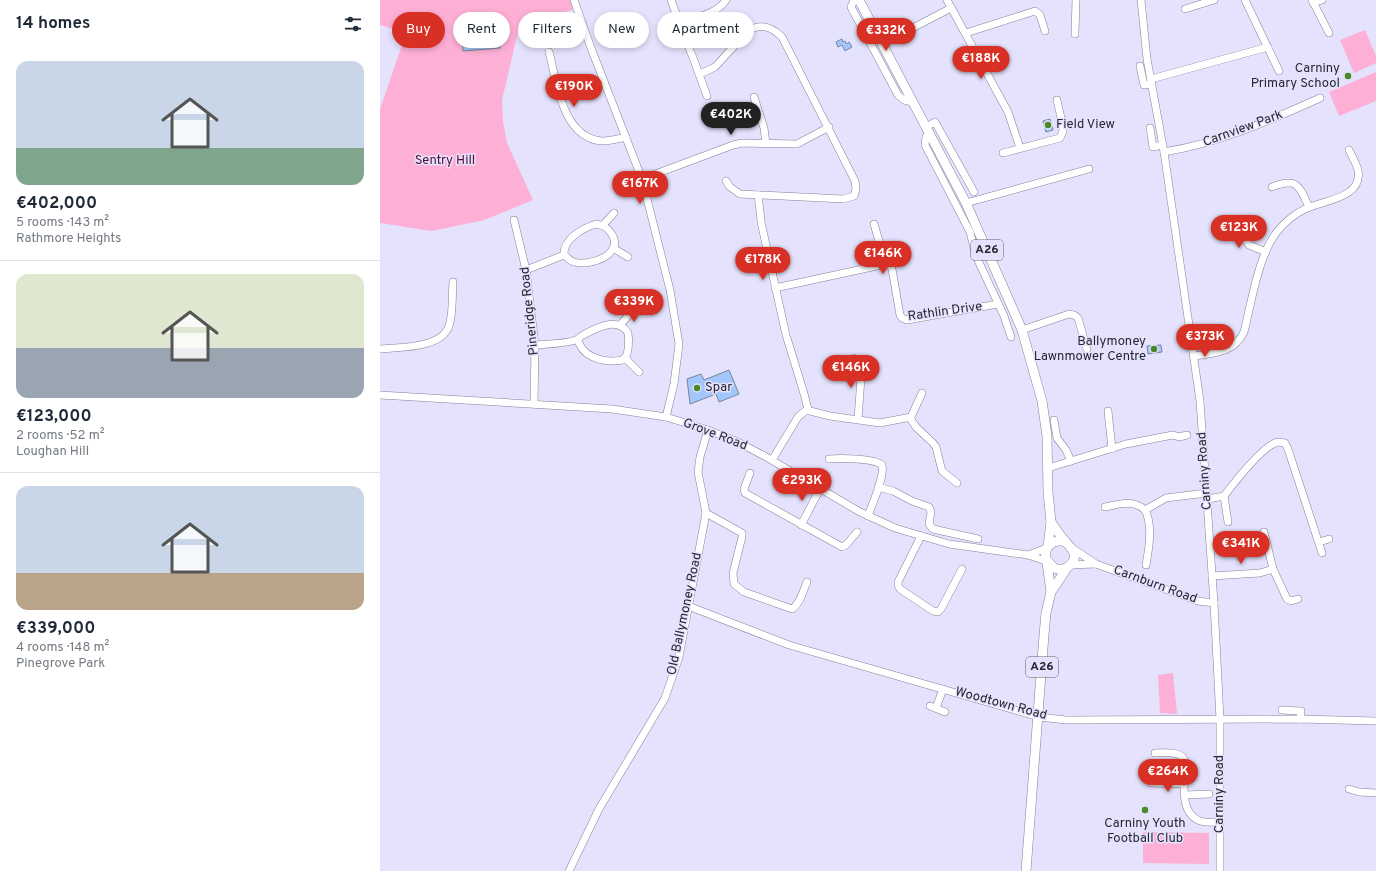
<!DOCTYPE html>
<html lang="en">
<head>
<meta charset="utf-8">
<style>
	body { margin:0; font-family:Overpass,sans-serif; background:#f2f2f3; color:#1f2937; height:100vh; display:flex; flex-direction:column; font-size:15px; white-space:nowrap }
	* { box-sizing:border-box; margin:0 }
	p { font-size:13px; color:#747a83 }
	.icon { flex:none; width:22px; height:22px; fill:none; stroke:currentColor; stroke-width:2; stroke-linecap:round; stroke-linejoin:round }
	.map { position:relative; flex:1; overflow:hidden }
	.side { display:flex; flex-direction:column; background:#fff; width:380px }
	.side>* { flex:none }
	.hud { position:absolute; left:12px; top:12px; width:380px; height:36px; display:flex; gap:8px }
	.price { position:absolute; translate:-50% -34px; padding:0 9px; border-radius:14px; background:#d93025; color:#fff; font-size:13px; line-height:26px; filter:drop-shadow(0 1px 2px #0008) }
	.price::after { content:''; position:absolute; left:50%; top:24px; width:12px; height:9px; margin-left:-6px; background:inherit; clip-path:polygon(0 0,100% 0,50% 100%) }
	.price.active { background:#222; color:#fff }
	ul { padding:0; list-style:none }
	li { display:grid; align-content:center; gap:8px; height:212px; padding:0 16px }
	li+li { border-top:1px solid #e0e1e3 }
	li span { display:grid; place-items:center; height:124px; border-radius:12px; color:#555 }
	li>.icon { margin-inline-start:auto }
	span .icon { width:72px; height:72px; fill:#fffc; stroke-width:1 }
	li b { font-size:17px }
	h2 { display:flex; justify-content:space-between; align-items:center; height:48px; padding:0 16px; font-size:17px }
	.tag { padding:0 14px; border-radius:18px; background:#fff; box-shadow:0 2px 6px #0003; font-size:14px; line-height:36px }
	.tag.active { background:#d93025; color:#fff }
	main { display:flex; flex:1; min-height:0 }
	.map>svg:first-child { display:block }
	.green { fill:#feafd5 }
	.building { fill:#a3c7fc; stroke:#78869b }
	.lines { fill:none; stroke-linecap:round; stroke-linejoin:round }
	.minor-casing { stroke:#838299; stroke-width:8 }
	.major-casing { stroke:#838299; stroke-width:10 }
	.minor { stroke:#fff; stroke-width:7 }
	.major { stroke:#fff; stroke-width:9 }
	.poi-dot { fill:#4a8828; stroke:#e4e2fc; stroke-width:1.5 }
	.labels { text-anchor:middle; dominant-baseline:central; stroke-width:3; stroke-linejoin:round; paint-order:stroke }
	.shield { fill:#e4e2fc; stroke:#605e6d; stroke-width:1 }
	.shield-label { font-size:12px; font-weight:bold; fill:#272630 }
	.poi-label { font-size:13px; fill:#272630; stroke:#e4e2fc; text-anchor:end }
	.street-label { font-size:13px; fill:#272630; stroke:#e4e2fc }
	.park-label { font-size:13px; fill:#520d36; stroke:#e4e2fc }
</style>
</head>
<body>
<main>
<section class="side">
<h2>14 homes<svg class="icon" aria-label="filters" viewBox="0 0 24 24"><path d="M4 7h16M4 17h16"/><circle cx="9" cy="7" r="2"/><circle cx="15" cy="17" r="2"/></svg></h2>
<ul>
<li><span style="background:linear-gradient(#c9d6e8 70%,#7fa58c 0)"><svg class="icon" aria-label="home" viewBox="0 0 24 24"><path d="M3 11l9-7 9 7M6 9v11h12V9"/></svg></span><div><b>€402,000</b><p>5 rooms · 143 m²</p><p>Rathmore Heights</p></div></li>
<li><span style="background:linear-gradient(#dfe7d0 60%,#9aa5b1 0)"><svg class="icon" aria-label="home" viewBox="0 0 24 24"><path d="M3 11l9-7 9 7M6 9v11h12V9"/></svg></span><div><b>€123,000</b><p>2 rooms · 52 m²</p><p>Loughan Hill</p></div></li>
<li><span style="background:linear-gradient(#c9d6e8 70%,#b9a48a 0)"><svg class="icon" aria-label="home" viewBox="0 0 24 24"><path d="M3 11l9-7 9 7M6 9v11h12V9"/></svg></span><div><b>€339,000</b><p>4 rooms · 148 m²</p><p>Pinegrove Park</p></div></li>
</ul>
</section>
<div class="map">
<svg width="996" height="871" viewBox="0 0 996 871">
	<rect width="100%" height="100%" fill="#e4e2fc"/>
	<g class="green">
		<polygon points="0,0 191,0 194,9 139,28 122,100 123,121 127,143 153,200 104,220 52,231 0,223 0,109 26,33 0,25"/>
		<polygon points="985,30 996,56 996,63 974,73 960,40"/>
		<polygon points="996,72 996,101 959,116 949,92"/>
		<polygon points="793,673 797,714 780,713 778,675"/>
		<polygon points="763,832 829,833 829,864 763,863"/>
	</g>
	<g class="building">
		<polygon points="117,27 120,48 83,51 81,30"/>
		<polygon points="462,39 463,42 465,41 467,44 469,42 472,47 465,51 462,45 458,47 456,42"/>
		<polygon points="670,119 673,130 666,132 663,121"/>
		<polygon points="781,345 782,352 768,354 767,346"/>
		<polygon points="349,370 359,394 339,402 336,394 310,404 307,379 321,374 324,380"/>
	</g>
	<g class="lines">
		<defs>
			<g id="minor">
				<polyline points="194,0 211,48 262,179 290,290 299,344 294,384 286,417"/>
				<polyline points="291,0 311,53"/>
				<polyline points="474,0 471,7 518,95 524,100 532,102"/>
				<polyline points="567,0 628,112 640,148"/>
				<polyline points="761,0 767,59 784,152 820,401 834,603 840,719 840,871"/>
				<polyline points="865,0 899,71"/>
				<polyline points="932,0 949,33"/>
				<polyline points="933,3 942,0"/>
				<polyline points="805,9 834,0"/>
				<path d="M300 23C315 18 337 14 346 0"/>
				<polyline points="586,33 655,11 660,15 665,31"/>
				<polyline points="695,34 696,0"/>
				<polyline points="502,44 571,8"/>
				<path d="M169 52C177 82 182 138 222 141 230 141 238 139 246 137"/>
				<polyline points="312,55 327,96"/>
				<polyline points="760,66 764,85 772,84"/>
				<path d="M320 74 335 67 369 30C382 23 392 27 402 37L475 181 476 189 474 196 463 199 360 194 350 187 346 181"/>
				<polyline points="771,79 888,47"/>
				<polyline points="374,97 384,128 386,144"/>
				<polyline points="546,127 555,122 594,192"/>
				<polyline points="770,128 773,147 782,145"/>
				<polyline points="550,134 546,137 545,145 590,232 596,256 624,316 631,337"/>
				<path d="M784 152C839 143 889 121 940 98"/>
				<polyline points="623,153 680,138 683,131 683,127 677,100"/>
				<polyline points="262,179 353,145 362,143 417,144 449,127"/>
				<path d="M892 187C918 177 919 186 929 207"/>
				<polyline points="378,195 381,220"/>
				<polyline points="586,203 709,169"/>
				<polyline points="134,220 146,270 155,345 154,404"/>
				<polyline points="381,222 406,335"/>
				<path d="M216 224C223 225 227 227 231 233 246 254 210 267 194 262 190 261 187 257 184 255 183 239 203 228 216 224Z"/>
				<polyline points="494,224 506,264 510,265 512,269 520,315 522,318 527,320 618,304"/>
				<polyline points="223,225 234,213"/>
				<polyline points="837,232 849,229 857,230 861,232 869,245 886,252"/>
				<polyline points="233,248 248,257"/>
				<polyline points="146,270 184,255"/>
				<polyline points="395,288 506,264"/>
				<polyline points="240,325 254,309"/>
				<polyline points="642,330 689,314 694,315 698,318 707,349"/>
				<polyline points="407,338 425,397 428,410"/>
				<path d="M155 345C169 344 183 344 196 340 199 339 200 336 203 335 216 328 238 316 248 333 249 339 249 353 245 358 242 361 238 361 233 361 220 361 201 356 198 339"/>
				<path d="M0 349C20 347 66 349 70 322 73 310 72 295 73 282"/>
				<path d="M815 356C835 353 854 353 864 332 871 304 878 259 894 236 902 224 916 212 930 207 947 200 983 197 978 170 976 163 972 156 969 150"/>
				<polyline points="245,358 259,372"/>
				<polyline points="474,358 481,378 478,419"/>
				<polyline points="0,395 232,409 286,417 328,430 358,442 388,458 480,512 515,528 569,544 648,555 666,561"/>
				<polyline points="728,411 732,449"/>
				<polyline points="530,418 536,427 553,443 556,447 562,471 577,483"/>
				<polyline points="674,420 677,438 686,450 691,461"/>
				<path d="M449 459C460 458 494 458 502 465 505 477 492 504 488 516"/>
				<polyline points="392,460 418,417 425,411 430,411 450,416 500,423 531,417 542,393"/>
				<polyline points="668,468 746,444 793,435 799,437 807,435"/>
				<polyline points="370,473 364,489 365,493 462,547 466,545 477,532"/>
				<polyline points="498,487 513,491 532,501 549,507 551,512 549,524 553,529 598,539"/>
				<polyline points="844,496 848,522"/>
				<path d="M828 499 844 496C854 483 883 445 898 442 900 442 903 443 905 443L908 449 942 553"/>
				<path d="M725 507C740 504 753 499 765 510L786 498 827 493"/>
				<path d="M765 510C773 525 769 548 766 565"/>
				<path d="M326 513 362 533V537L353 573 354 584 364 592 412 609C420 604 423 591 427 582"/>
				<polyline points="421,525 440,489"/>
				<polyline points="884,532 893,569 907,599 911,601 918,599"/>
				<polyline points="541,536 518,582 518,585 520,589 553,611 558,612 561,609 582,569"/>
				<polyline points="939,542 949,539"/>
				<polyline points="692,548 716,564 818,601 834,603"/>
				<polyline points="648,555 667,548"/>
				<polyline points="690,565 716,564"/>
				<polyline points="832,576 880,573 893,569"/>
				<polyline points="308,606 409,645 659,717 686,720 920,719 996,721"/>
				<polyline points="550,706 565,712"/>
				<polyline points="556,708 563,689"/>
				<polyline points="902,710 921,711 920,719"/>
				<path d="M775 753C784 753 801 750 805 761 805 779 798 813 820 821 826 823 833 822 839 822"/>
				<polyline points="771,783 805,784"/>
				<polyline points="969,789 979,792 996,793"/>
				<polyline points="805,795 829,794"/>
				<polyline points="189,871 219,809 285,698 299,657 326,513 318,472 320,457 328,430"/>
			</g>
			<g id="major">
				<polyline points="479,0 586,203 642,330 662,401 667,436 668,492 671,522 668,546"/>
				<path d="M671 522C675 528 679 534 684 540 691 548 701 556 689 566 684 570 679 570 674 568L666 559C663 547 673 538 686 542"/>
				<polyline points="671,592 687,568"/>
				<polyline points="646,871 664,635 666,613 671,592 667,563"/>
			</g>
		</defs>
		<use href="#minor" class="minor-casing"/>
		<use href="#major" class="major-casing"/>
		<use href="#minor" class="minor"/>
		<use href="#major" class="major"/>
	</g>
	<g class="poi-dot">
		<circle cx="968" cy="76" r="4"/>
		<circle cx="668" cy="125" r="4"/>
		<circle cx="774" cy="349" r="4"/>
		<circle cx="317" cy="388" r="4"/>
		<circle cx="765" cy="810" r="4"/>
	</g>
	<g class="labels">
		<g class="shield">
			<rect x="591" y="240" width="32" height="20" rx="3"/>
			<rect x="646" y="657" width="32" height="20" rx="3"/>
		</g>
		<g class="shield-label">
			<text x="607" y="250">A26</text>
			<text x="662" y="667">A26</text>
		</g>
		<g class="poi-label">
			<text x="960" y="69">Carniny<tspan x="960" dy="15">Primary School</tspan></text>
			<text x="676" y="125" text-anchor="start">Field View</text>
			<text x="766" y="342">Ballymoney<tspan x="766" dy="15">Lawnmower Centre</tspan></text>
			<text x="325" y="388" text-anchor="start">Spar</text>
			<text x="765" y="824" text-anchor="middle">Carniny Youth<tspan x="765" dy="15">Football Club</tspan></text>
		</g>
		<g class="street-label">
			<text transform="translate(863 129) rotate(-20)">Carnview Park</text>
			<text transform="translate(150 311) rotate(-96)">Pineridge Road</text>
			<text transform="translate(565 312) rotate(-8)">Rathlin Drive</text>
			<text transform="translate(335 435) rotate(21)">Grove Road</text>
			<text transform="translate(825 471) rotate(-94)">Carniny Road</text>
			<text transform="translate(775 585) rotate(20)">Carnburn Road</text>
			<text transform="translate(305 614) rotate(-78)">Old Ballymoney Road</text>
			<text transform="translate(621 704) rotate(15)">Woodtown Road</text>
			<text transform="translate(840 794) rotate(-90)">Carniny Road</text>
		</g>
		<g class="park-label">
			<text x="65" y="161">Sentry Hill</text>
		</g>
	</g>
</svg>
<b class="price" style="left:506px;top:52px">€332K</b>
<b class="price" style="left:601px;top:80px">€188K</b>
<b class="price" style="left:194px;top:108px">€190K</b>
<b class="price active" style="left:351px;top:136px">€402K</b>
<b class="price" style="left:260px;top:205px">€167K</b>
<b class="price" style="left:859px;top:249px">€123K</b>
<b class="price" style="left:503px;top:275px">€146K</b>
<b class="price" style="left:383px;top:281px">€178K</b>
<b class="price" style="left:254px;top:323px">€339K</b>
<b class="price" style="left:825px;top:358px">€373K</b>
<b class="price" style="left:471px;top:389px">€146K</b>
<b class="price" style="left:422px;top:502px">€293K</b>
<b class="price" style="left:861px;top:565px">€341K</b>
<b class="price" style="left:788px;top:793px">€264K</b>
<div class="hud">
<a class="tag active">Buy</a>
<a class="tag">Rent</a>
<a class="tag">Filters</a>
<a class="tag">New</a>
<a class="tag">Apartment</a>
</div>
</div>
</main>
</body>
</html>
